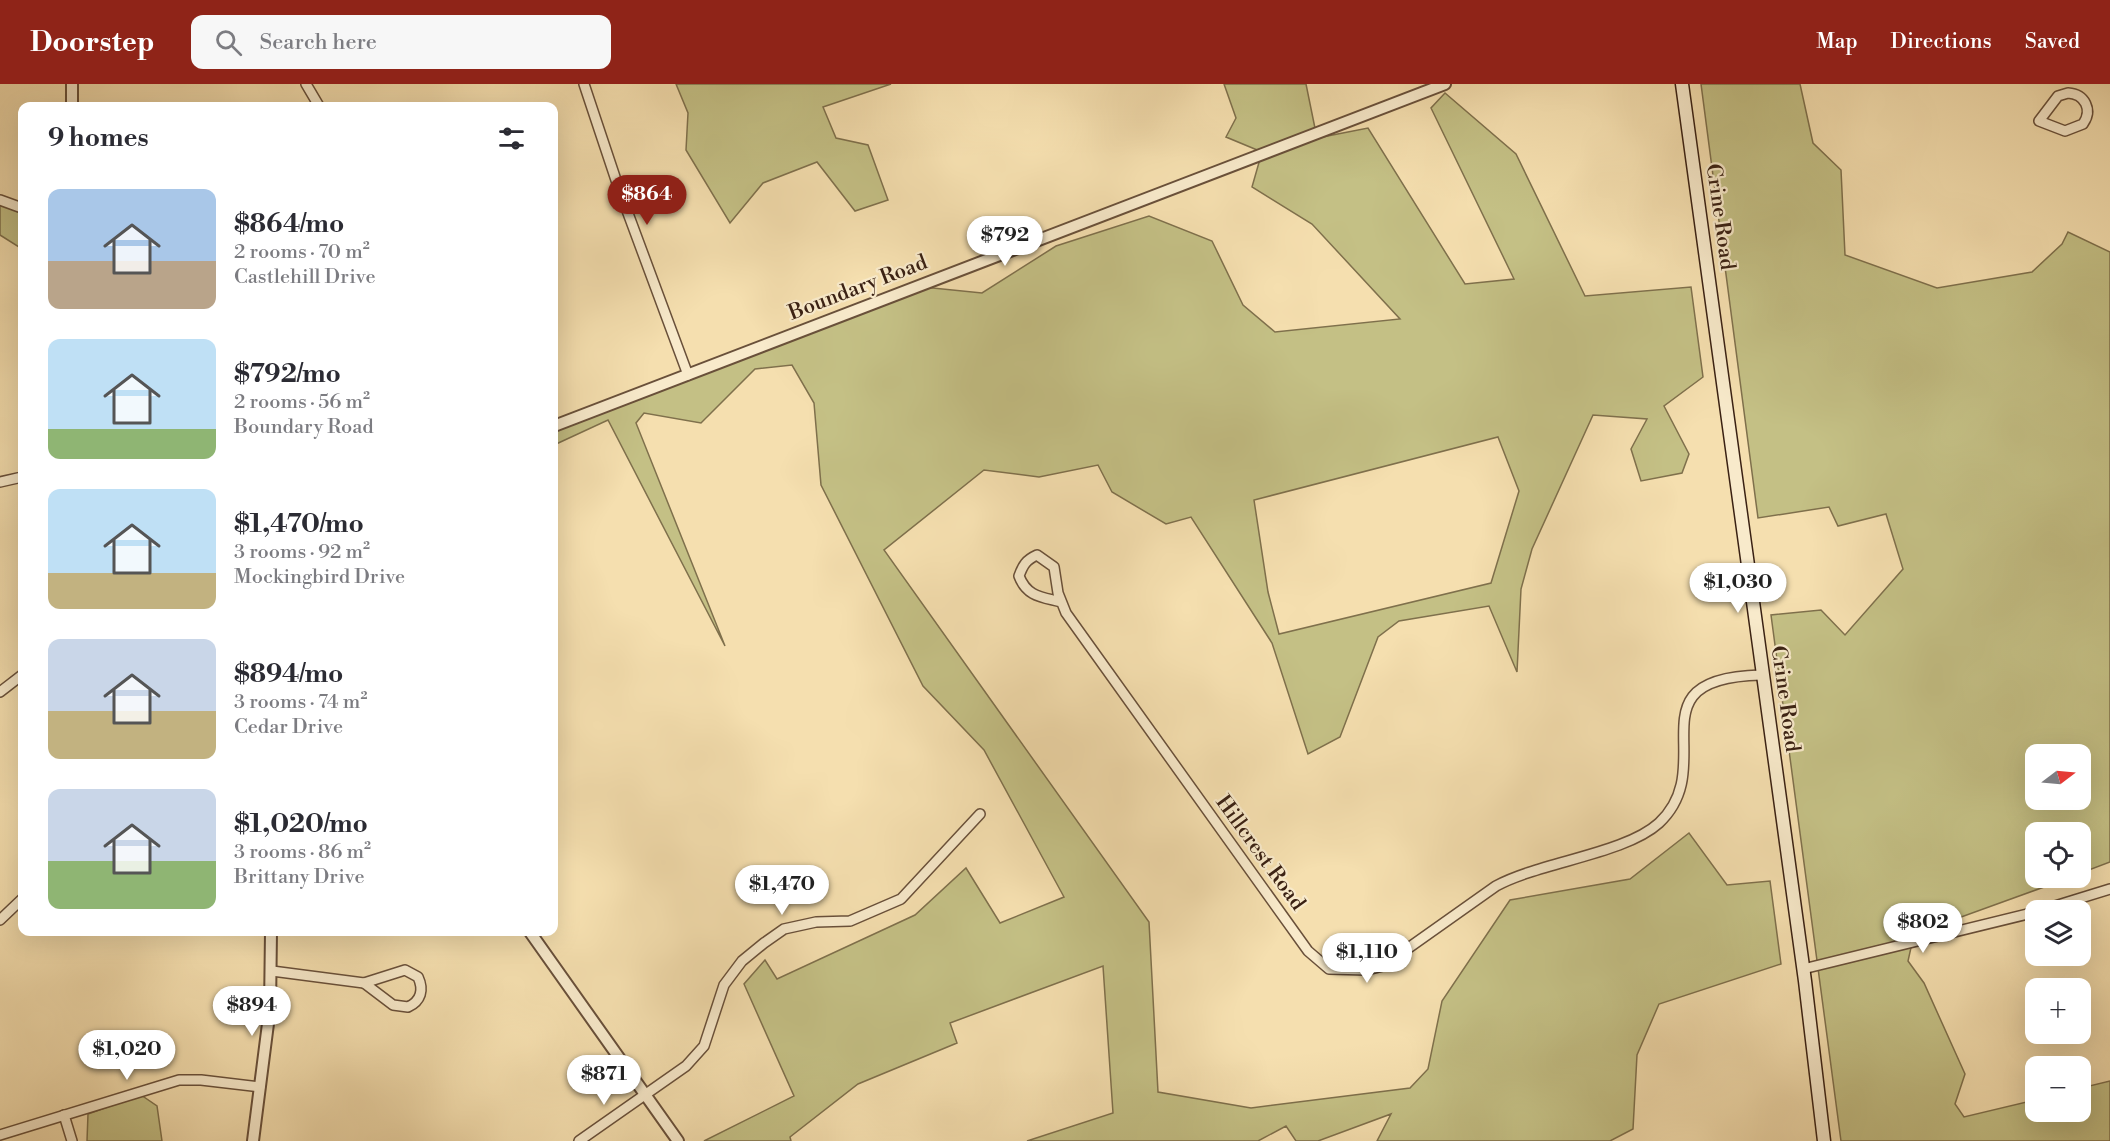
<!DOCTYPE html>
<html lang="en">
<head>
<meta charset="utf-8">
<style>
	body { margin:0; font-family:"Libre Bodoni",serif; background:#f7f7f7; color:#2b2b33; height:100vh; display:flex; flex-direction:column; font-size:22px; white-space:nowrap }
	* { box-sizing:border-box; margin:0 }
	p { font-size:20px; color:#7c7c81 }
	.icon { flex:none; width:33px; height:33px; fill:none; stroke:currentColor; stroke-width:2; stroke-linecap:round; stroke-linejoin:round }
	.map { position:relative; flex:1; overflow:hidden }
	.side { position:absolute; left:18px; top:18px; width:540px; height:834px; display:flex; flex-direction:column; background:#fff; border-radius:12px; box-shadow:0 6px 24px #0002 }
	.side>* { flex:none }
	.needle { width:39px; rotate:74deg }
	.tools { position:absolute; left:2025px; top:660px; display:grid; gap:12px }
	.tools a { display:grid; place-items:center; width:66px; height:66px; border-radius:12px; background:#fff; box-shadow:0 6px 24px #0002; font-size:30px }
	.price { position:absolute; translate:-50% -51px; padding:0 14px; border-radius:21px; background:#fff; color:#222; font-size:20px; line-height:39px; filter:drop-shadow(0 2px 3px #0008) }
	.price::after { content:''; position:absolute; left:50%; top:36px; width:18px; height:14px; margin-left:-9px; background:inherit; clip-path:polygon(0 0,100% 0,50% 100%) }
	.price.selected { background:#8f2418; color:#fff }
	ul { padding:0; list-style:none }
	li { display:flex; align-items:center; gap:18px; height:150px; padding:0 30px }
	li span { display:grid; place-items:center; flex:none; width:168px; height:120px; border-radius:12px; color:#555 }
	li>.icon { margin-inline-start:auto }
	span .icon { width:72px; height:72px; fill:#fffc; stroke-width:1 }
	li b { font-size:26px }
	h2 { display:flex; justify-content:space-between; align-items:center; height:72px; padding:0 30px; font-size:26px }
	header { display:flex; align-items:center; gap:36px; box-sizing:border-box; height:84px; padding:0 30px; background:#8f2418; color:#fff }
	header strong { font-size:28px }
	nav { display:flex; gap:33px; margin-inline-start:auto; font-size:21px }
	.search { width:420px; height:54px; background:#f7f7f7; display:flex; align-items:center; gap:15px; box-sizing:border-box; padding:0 21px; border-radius:12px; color:#7c7c81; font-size:22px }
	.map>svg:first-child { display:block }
	.green { fill:#c4c085; stroke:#7f704c; stroke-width:1.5; fill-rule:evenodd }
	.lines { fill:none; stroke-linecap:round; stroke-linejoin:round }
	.minor-casing { stroke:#69503a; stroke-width:12 }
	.tertiary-casing { stroke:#69503a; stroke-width:14 }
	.secondary-casing { stroke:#3a2113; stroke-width:15 }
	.minor { stroke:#f8eacb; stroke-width:9 }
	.tertiary { stroke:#f8eacb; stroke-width:10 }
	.secondary { stroke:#f8eacb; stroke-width:12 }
	.labels { text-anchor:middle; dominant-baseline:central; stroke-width:4.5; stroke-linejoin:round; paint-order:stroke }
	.street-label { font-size:21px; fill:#3a2113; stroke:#f8eacb }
</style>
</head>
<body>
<header>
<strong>Doorstep</strong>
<div class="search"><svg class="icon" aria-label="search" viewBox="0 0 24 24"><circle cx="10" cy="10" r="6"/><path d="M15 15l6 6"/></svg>Search here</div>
<nav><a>Map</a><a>Directions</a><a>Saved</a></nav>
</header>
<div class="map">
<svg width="2110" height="1057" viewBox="0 0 2110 1057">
	<rect width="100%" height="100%" fill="#f5dfaf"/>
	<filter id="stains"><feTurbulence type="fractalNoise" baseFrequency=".00333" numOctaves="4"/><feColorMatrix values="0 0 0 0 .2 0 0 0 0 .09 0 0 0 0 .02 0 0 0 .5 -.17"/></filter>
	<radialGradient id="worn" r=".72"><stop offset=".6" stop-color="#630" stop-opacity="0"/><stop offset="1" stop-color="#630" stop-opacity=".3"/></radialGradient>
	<g class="green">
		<polygon points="676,0 891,0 823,23 836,54 868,61 888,116 855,127 817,78 763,99 730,139 686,66 688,29"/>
		<path d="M1224 0H1306L1317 54 1368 44 1465 200 1514 195 1431 24 1445 9 1516 70 1585 212 1691 203 1703 293 1664 322 1689 370 1682 389 1641 397 1631 365 1647 335 1593 331 1532 465 1521 505 1517 588 1489 522 1399 537 1378 553 1340 653 1308 670 1272 559 1191 433 1166 440 1112 408 1098 381 1039 393 984 386 884 466 1149 838 1158 1008 1251 1024 1410 1004 1428 985 1442 917 1510 816 1630 795 1689 749 1727 801 1770 797 1781 880 1659 920 1637 971 1633 1045 1610 1057H1377L1391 1030 1318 1057H1296L1286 1042 1258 1057H1027L1113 1029 1103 882 950 939 957 959 858 1000 790 1053 791 1057H704L794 1012 744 900 765 876 777 895 915 831 966 784 1000 839 1064 813 984 666 923 602 821 401 814 319 792 281 755 285 701 339 644 329 636 339 725 562 608 336 554 361V341L913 202 982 209 1056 162 1149 132 1212 157 1243 221 1275 248 1400 235 1312 140 1252 103 1262 68 1226 53 1236 34ZM1498 353 1519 407 1491 499 1279 550 1268 508 1254 416Z"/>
		<path d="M1701 0H1800L1813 59 1841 86 1845 171 1937 204 2032 188 2062 160 2068 148 2110 168V778L2081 789 2080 748H2036V794H2069L1914 850 1908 877 1924 899 1965 990 1955 1020 1964 1033 2035 1016 2036 1028H2080L2081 1004 2110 997V1057H1841L1771 531 1821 526 1845 551 1903 485 1886 430 1838 442 1829 423 1758 434ZM2036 670H2080V716H2036Z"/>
		<polygon points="0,121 22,128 22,165 0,151"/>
		<polygon points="141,1011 157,1022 162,1057 87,1057 88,1030"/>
	</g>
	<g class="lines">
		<defs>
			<g id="minor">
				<polyline points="306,0 319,22"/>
				<polyline points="584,0 619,105 688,291"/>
				<path d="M2068 9C2085 10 2093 26 2083 40L2065 47 2039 37 2058 12Z"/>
				<polyline points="0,116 22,124"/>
				<polyline points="0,398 22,393"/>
				<path d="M1061 518C1042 513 1027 513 1019 492 1023 481 1026 476 1037 471L1054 483 1058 509 1066 529 1308 867 1329 885 1367 886 1383 882 1496 802C1540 778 1625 770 1659 739 1722 680 1628 594 1761 591"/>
				<polyline points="0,608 22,591"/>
				<polyline points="2042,826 2110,805"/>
				<polyline points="0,836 22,815"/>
				<polyline points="1803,885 2036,828"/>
				<path d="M405 886 418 893C424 906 421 917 408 923L393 921 364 899Z"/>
				<polyline points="272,887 364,899"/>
				<polyline points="64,1031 72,1057"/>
				<polyline points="0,1051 179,996 201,996 260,1003"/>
				<polyline points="579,1057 686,982 704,962 724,901 742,877 764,859 784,845 816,838 850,837 901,815 980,730"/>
			</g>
			<g id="tertiary">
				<polyline points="72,22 72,0"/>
				<polyline points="554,342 1445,0"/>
				<polyline points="530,848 678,1057"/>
				<polyline points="253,1057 270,924 271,848"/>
			</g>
			<polyline id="secondary" points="1682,0 1805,897 1824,1057"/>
		</defs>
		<use href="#minor" class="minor-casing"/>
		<use href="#tertiary" class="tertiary-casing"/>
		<use href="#secondary" class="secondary-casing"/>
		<use href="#minor" class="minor"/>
		<use href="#tertiary" class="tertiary"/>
		<use href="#secondary" class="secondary"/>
	</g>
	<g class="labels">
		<g class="street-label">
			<text transform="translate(1720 133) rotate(82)">Crine Road</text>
			<text transform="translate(858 204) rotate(-21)">Boundary Road</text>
			<text transform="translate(1785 615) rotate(82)">Crine Road</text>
			<text transform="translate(1260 769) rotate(54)">Hillcrest Road</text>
		</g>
	</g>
	<rect width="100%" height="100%" filter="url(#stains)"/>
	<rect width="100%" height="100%" fill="url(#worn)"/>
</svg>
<div class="tools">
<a><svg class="needle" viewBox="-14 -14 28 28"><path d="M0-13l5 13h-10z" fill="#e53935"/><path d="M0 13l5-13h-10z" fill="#7c7c81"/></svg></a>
<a><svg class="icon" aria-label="locate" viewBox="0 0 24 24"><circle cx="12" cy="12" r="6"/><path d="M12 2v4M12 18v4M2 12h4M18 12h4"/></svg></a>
<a><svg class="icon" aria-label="layers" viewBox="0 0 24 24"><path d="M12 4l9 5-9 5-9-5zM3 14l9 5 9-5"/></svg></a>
<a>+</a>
<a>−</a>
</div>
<b class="price selected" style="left:647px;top:142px">$864</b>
<b class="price" style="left:1005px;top:183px">$792</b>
<b class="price" style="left:1738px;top:530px">$1,030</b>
<b class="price" style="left:782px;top:832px">$1,470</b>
<b class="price" style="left:1923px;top:870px">$802</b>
<b class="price" style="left:1367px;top:900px">$1,110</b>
<b class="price" style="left:252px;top:953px">$894</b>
<b class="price" style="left:127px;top:997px">$1,020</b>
<b class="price" style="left:604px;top:1022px">$871</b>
<section class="side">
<h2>9 homes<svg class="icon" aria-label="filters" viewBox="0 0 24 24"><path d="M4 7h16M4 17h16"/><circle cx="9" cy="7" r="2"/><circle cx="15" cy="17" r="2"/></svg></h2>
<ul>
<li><span style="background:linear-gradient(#a9c7e8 60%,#b9a48a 0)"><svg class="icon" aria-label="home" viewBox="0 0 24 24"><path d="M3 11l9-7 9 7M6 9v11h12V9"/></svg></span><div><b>$864/mo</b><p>2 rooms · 70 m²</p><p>Castlehill Drive</p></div></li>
<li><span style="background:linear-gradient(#bfe0f5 75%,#8fb573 0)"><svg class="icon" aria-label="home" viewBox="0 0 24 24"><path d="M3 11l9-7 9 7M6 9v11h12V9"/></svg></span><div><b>$792/mo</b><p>2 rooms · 56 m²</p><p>Boundary Road</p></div></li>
<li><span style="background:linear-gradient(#bfe0f5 70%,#c2b280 0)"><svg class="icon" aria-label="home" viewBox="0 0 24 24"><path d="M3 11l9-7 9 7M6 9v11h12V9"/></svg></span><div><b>$1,470/mo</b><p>3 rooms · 92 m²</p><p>Mockingbird Drive</p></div></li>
<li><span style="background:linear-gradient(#c9d6e8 60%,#c2b280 0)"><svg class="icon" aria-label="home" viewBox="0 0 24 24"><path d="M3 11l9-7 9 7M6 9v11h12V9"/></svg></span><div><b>$894/mo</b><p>3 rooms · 74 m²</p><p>Cedar Drive</p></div></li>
<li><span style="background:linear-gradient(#c9d6e8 60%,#8fb573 0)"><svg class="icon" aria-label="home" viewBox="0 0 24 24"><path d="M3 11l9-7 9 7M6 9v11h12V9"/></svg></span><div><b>$1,020/mo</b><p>3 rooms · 86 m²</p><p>Brittany Drive</p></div></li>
</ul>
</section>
</div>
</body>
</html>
